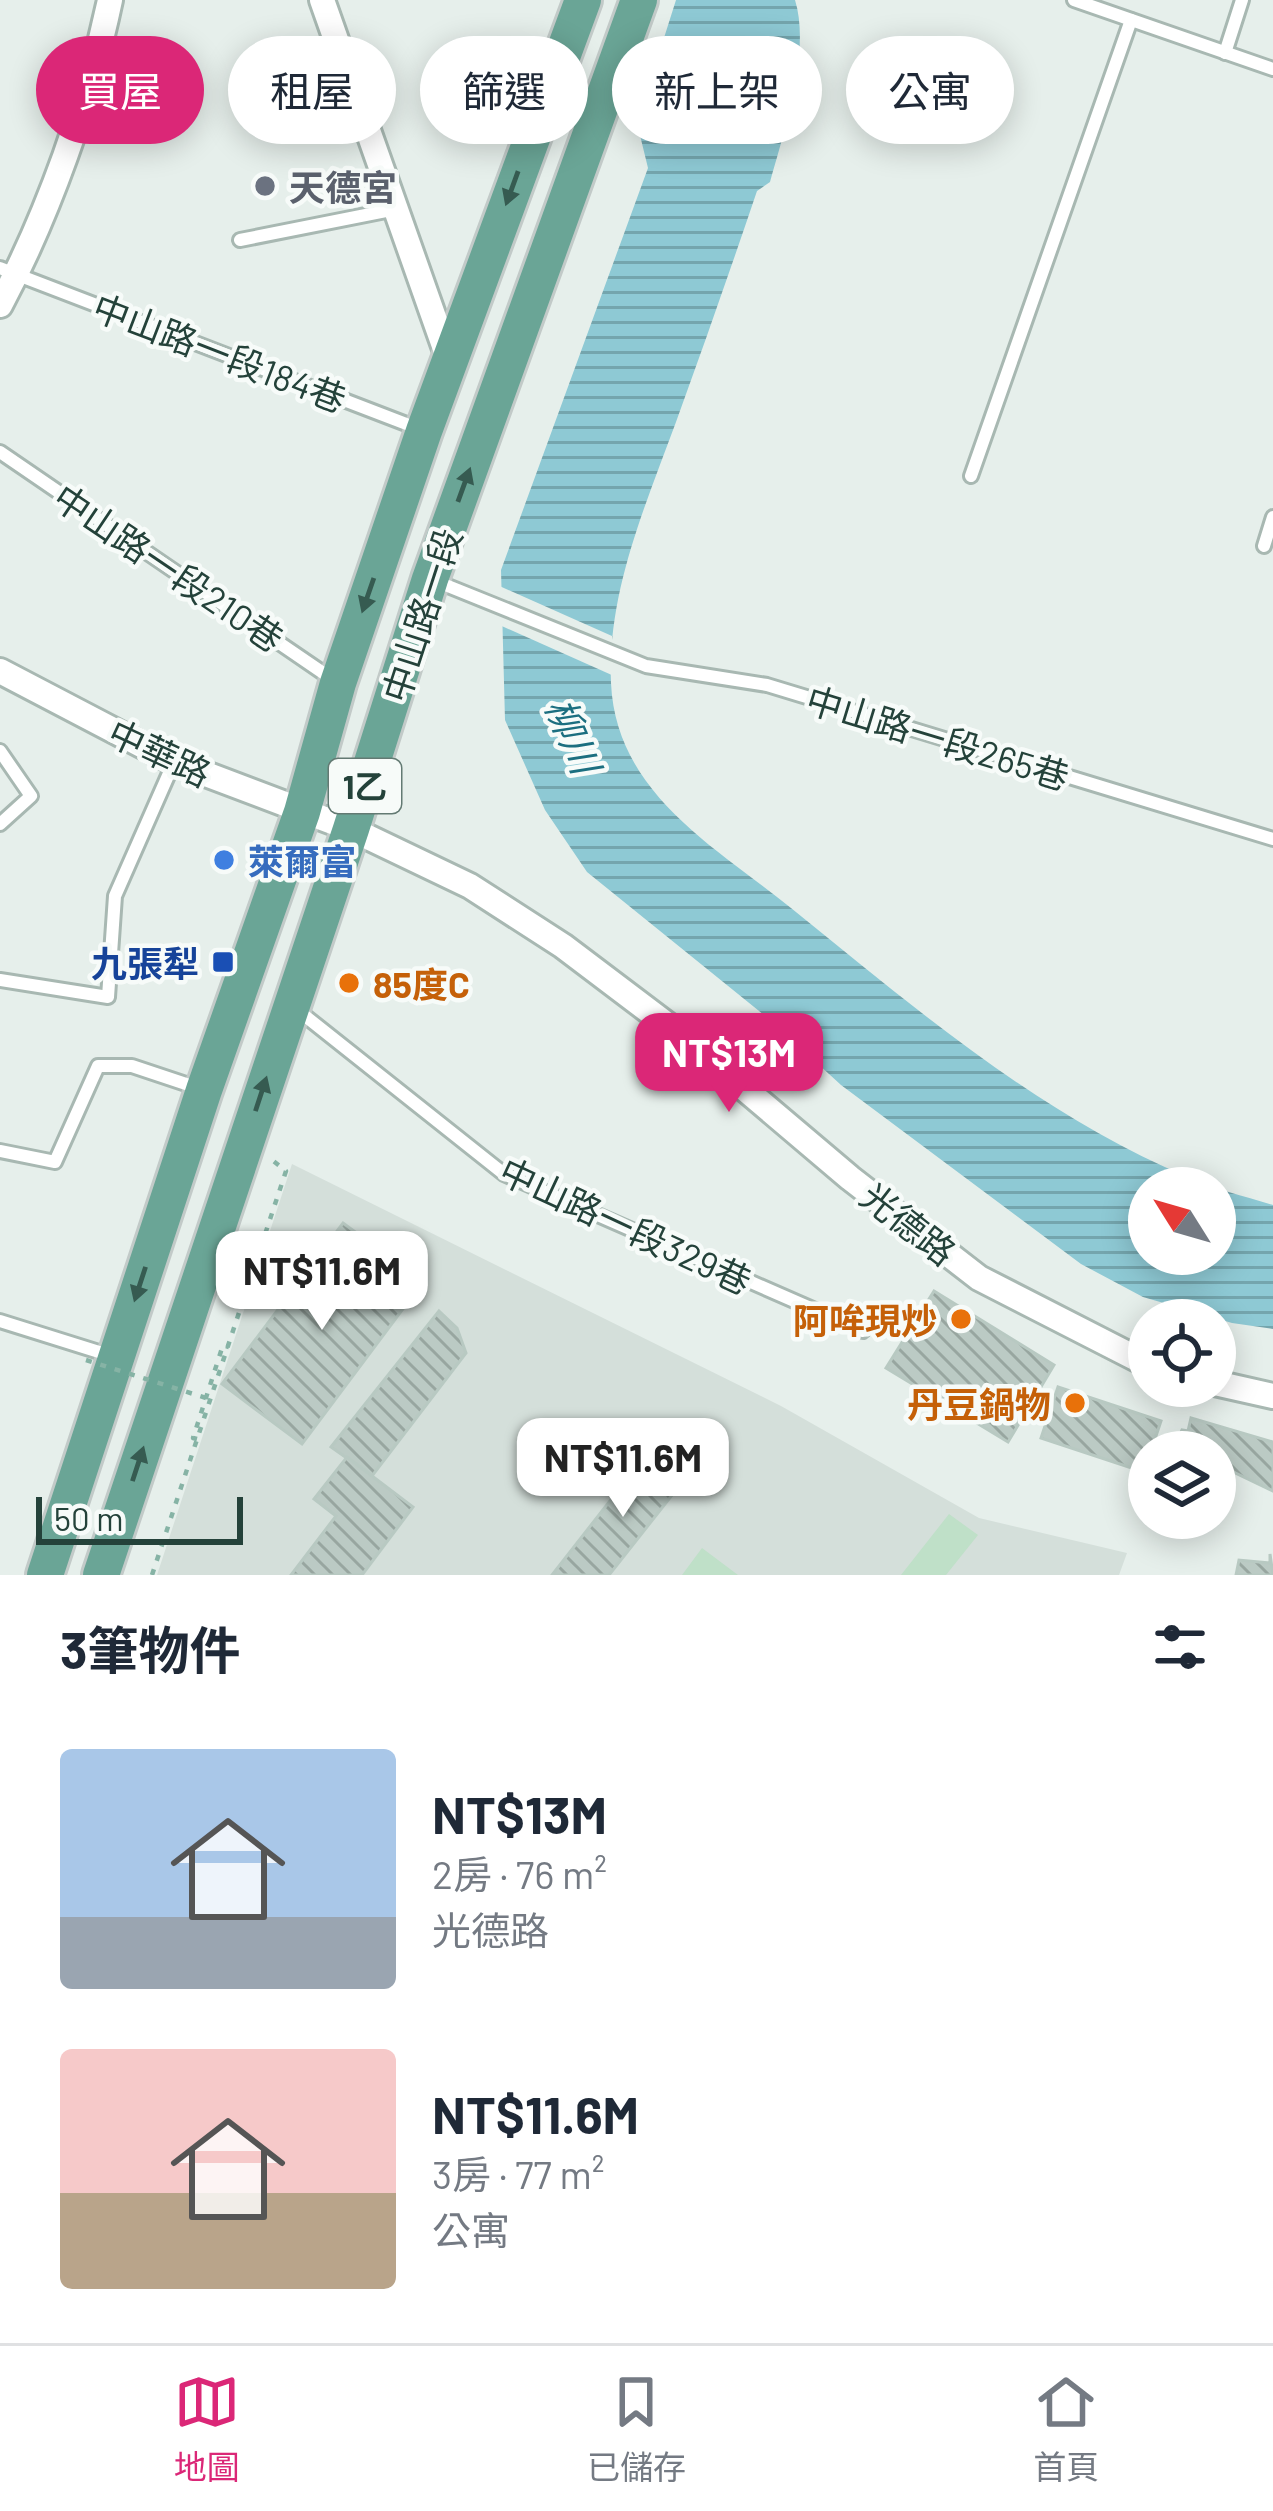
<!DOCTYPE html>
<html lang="zh-TW">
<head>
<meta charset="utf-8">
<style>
	body { margin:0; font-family:Barlow,"Noto Sans TC",sans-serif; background:#f6f6f7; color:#1f2937; height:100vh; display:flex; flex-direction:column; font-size:45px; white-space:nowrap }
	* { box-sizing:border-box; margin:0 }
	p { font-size:39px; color:#747a83 }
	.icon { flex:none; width:66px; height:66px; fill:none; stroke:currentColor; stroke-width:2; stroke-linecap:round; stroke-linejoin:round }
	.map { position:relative; height:1575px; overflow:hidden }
	.panel { display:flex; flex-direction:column; background:#fff; flex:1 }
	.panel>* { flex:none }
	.top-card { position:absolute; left:36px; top:36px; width:1203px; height:108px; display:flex; gap:24px }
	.needle { width:78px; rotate:307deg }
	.fabs { position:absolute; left:1128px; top:1167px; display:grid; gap:24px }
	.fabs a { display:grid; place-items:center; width:108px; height:108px; border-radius:50%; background:#fff; box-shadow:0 6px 30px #0003; font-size:60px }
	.scale { position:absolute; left:36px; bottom:30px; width:207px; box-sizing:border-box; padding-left:12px; border:6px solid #24423a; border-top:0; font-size:33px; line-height:42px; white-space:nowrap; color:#24423a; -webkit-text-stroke:9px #f7fbf9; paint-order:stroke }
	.price { position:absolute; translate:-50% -102px; padding:0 27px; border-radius:24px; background:#fff; color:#222; font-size:39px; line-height:78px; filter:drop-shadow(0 3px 6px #0008) }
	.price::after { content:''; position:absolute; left:50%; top:72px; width:36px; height:27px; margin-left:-18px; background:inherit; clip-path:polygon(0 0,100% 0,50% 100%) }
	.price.current { background:#db2777; color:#fff }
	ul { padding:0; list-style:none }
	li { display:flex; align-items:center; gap:36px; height:300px; padding:0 60px }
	li span { display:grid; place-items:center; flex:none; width:336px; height:240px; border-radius:12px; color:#555 }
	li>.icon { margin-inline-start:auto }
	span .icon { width:144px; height:144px; fill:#fffc; stroke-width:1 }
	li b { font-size:51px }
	h2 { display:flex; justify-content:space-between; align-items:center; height:144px; padding:0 60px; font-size:51px }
	.chip { padding:0 42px; border-radius:54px; background:#fff; box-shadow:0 6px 30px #0003; font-size:42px; line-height:108px }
	.chip.current { background:#db2777; color:#fff }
	.menu { display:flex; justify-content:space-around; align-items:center; height:168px; border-top:3px solid #e0e1e3; background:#fff; font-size:33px; color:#747a83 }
	.menu a { display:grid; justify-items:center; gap:6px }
	.menu .current { color:#db2777 }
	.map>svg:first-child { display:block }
	.built { fill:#d4dfda }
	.garden { fill:#bfe0c8 }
	.water { fill:url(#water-rules); fill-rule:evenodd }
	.pier { fill:#e6efeb }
	.building { fill:url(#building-back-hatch); stroke:#b8c9c2; stroke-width:3 }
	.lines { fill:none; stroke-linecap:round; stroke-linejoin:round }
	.service-casing { stroke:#a8b8b2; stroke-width:18 }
	.minor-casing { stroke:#a8b8b2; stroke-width:30 }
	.primary-casing { stroke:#c2cac8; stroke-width:42 }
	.path { stroke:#86b3a5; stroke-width:4.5; stroke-dasharray:6 9; stroke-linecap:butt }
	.service { stroke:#fff; stroke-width:12 }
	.minor { stroke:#fff; stroke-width:24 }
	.primary { stroke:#6aa596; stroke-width:36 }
	.path-bridge { stroke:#86b3a5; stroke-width:4.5; stroke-dasharray:6 9; stroke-linecap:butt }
	.oneway { fill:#365b51 }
	.worship-dot { fill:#6b7280; stroke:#f7fbf9; stroke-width:4.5 }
	.shop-dot { fill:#3f7fe0; stroke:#f7fbf9; stroke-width:4.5 }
	.transit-dot { fill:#1a4fb4; stroke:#f7fbf9; stroke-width:4.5 }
	.food-dot { fill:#e8710a; stroke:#f7fbf9; stroke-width:4.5 }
	.labels { text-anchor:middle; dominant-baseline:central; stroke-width:9; stroke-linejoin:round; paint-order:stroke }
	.shield { fill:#f7fbf9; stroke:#637a73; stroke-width:3 }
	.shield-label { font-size:33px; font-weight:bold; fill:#24423a }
	.worship-label { font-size:36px; font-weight:bold; fill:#5b616d; stroke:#f7fbf9; text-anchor:start }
	.street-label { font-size:36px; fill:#24423a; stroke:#f7fbf9 }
	.shop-label { font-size:36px; font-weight:bold; fill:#366cbe; stroke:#f7fbf9; text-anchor:start }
	.transit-label { font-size:36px; font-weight:bold; fill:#164399; stroke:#f7fbf9; text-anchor:end }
	.food-label { font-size:36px; font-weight:bold; fill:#c56008; stroke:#f7fbf9; text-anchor:end }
	.water-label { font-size:39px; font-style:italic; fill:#1c6f80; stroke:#f7fbf9 }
</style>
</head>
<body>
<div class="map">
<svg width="1273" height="1575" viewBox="0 0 1273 1575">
	<defs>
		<pattern id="water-rules" width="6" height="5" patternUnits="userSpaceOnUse" patternTransform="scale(3)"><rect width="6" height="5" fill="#8ec9d4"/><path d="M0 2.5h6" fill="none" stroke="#74a5ad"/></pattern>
		<pattern id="building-back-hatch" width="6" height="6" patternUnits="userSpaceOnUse" patternTransform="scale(3)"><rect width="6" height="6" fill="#bbcac4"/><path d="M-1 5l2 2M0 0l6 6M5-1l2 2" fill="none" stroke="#98a6a0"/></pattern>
	</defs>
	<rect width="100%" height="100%" fill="#e6efeb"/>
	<polygon class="built" points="292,1164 781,1406 979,1518 1127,1553 1119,1575 157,1575"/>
	<g class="garden">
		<polygon points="949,1514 978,1535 946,1575 901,1575"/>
		<polygon points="702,1548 738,1575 682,1575"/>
	</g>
	<path class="water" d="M676 0H795C811 51 784 132 770 182L757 191C731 268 704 345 676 422 646 504 607 592 611 683 616 793 714 846 791 908 916 1009 1037 1113 1187 1177 1214 1189 1244 1196 1273 1205V1329L1232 1323 1143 1297 1081 1264 841 1085 769 1019 587 872 545 810 505 720 501 570 648 168 637 123ZM1149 1188H1215V1254H1149Z"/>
	<polygon class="pier" points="495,584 612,636 614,676 495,623"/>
	<g class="building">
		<polygon points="343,1223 423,1282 302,1444 222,1384"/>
		<polygon points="934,1291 1054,1365 1008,1442 886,1368"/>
		<polygon points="439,1311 457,1328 466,1353 372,1476 331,1447"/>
		<polygon points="1058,1387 1161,1421 1144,1472 1041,1438"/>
		<polygon points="1191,1418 1273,1442 1273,1491 1231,1471 1230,1476 1215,1471 1215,1452 1173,1449 1182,1430 1188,1431"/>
		<polygon points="649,1451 684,1480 609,1575 552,1575"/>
		<polygon points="347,1457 413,1507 362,1575 291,1575 336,1516 314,1499"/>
		<polygon points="1270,1554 1273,1575 1236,1575 1239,1560 1270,1563"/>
	</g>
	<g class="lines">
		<defs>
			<g id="service">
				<polyline points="1074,0 1273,69"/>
				<polyline points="1225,53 1242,0"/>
				<polyline points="240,240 396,209"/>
				<polyline points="0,268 422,430"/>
				<polyline points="0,452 332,679"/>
				<polyline points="971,476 1131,20"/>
				<polyline points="1264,546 1273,517"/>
				<polyline points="433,580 646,666 767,685 1273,839"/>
				<polyline points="0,751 31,796 0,824"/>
				<polyline points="0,980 108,997 115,896 174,762"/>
				<polyline points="295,1008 504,1174 863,1331"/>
				<polyline points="0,1151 55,1162 98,1066 132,1066 201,1089"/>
				<polyline points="0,1321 115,1357"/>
			</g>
			<g id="minor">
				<polyline points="322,0 449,360"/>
				<path d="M0 305C48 215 89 100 110 0"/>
				<polyline points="0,671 174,762 351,829 470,886 563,946 686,1039 850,1178 979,1278 1149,1365"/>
				<polyline points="1215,1383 1273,1396"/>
			</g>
			<g id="primary">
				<polyline points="45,1575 204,1090 302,812 338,683 424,431 583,0"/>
				<polyline points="101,1575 351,829 430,579 639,0"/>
			</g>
		</defs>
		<use href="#service" class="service-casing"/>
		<use href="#minor" class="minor-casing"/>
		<use href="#primary" class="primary-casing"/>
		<g class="path">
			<polyline points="197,1439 193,1438 223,1345 229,1347"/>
			<polyline points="152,1575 286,1171 271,1159"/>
		</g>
		<use href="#service" class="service"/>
		<use href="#minor" class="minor"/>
		<use href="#primary" class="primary"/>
		<polyline class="path-bridge" points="86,1360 206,1398"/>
	</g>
	<defs><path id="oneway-solid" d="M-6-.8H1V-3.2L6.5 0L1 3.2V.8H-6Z" transform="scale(3)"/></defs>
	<g class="oneway">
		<use href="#oneway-solid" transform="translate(512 188) rotate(110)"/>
		<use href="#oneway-solid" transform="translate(464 485) rotate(-70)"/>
		<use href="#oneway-solid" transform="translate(368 595) rotate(109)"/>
		<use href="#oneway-solid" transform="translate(261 1094) rotate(-72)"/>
		<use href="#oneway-solid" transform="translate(140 1284) rotate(108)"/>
		<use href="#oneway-solid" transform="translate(138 1464) rotate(-72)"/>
	</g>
	<circle class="worship-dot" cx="265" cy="186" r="12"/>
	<circle class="shop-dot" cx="224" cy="860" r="12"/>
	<rect class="transit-dot" x="211" y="950" width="24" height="24" rx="6"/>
	<g class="food-dot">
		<circle cx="349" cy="983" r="12"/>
		<circle cx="961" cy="1319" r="12"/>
		<circle cx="1075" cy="1403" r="12"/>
	</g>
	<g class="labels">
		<rect class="shield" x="329" y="759" width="72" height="54" rx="9"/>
		<g class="shield-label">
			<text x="365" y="786">1乙</text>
		</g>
		<g class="worship-label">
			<text x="289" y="186">天德宮</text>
		</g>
		<g class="street-label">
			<text transform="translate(220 352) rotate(21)">中山路一段184巷</text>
			<text transform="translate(169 567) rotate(34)">中山路一段210巷</text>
			<text transform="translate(421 615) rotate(-72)">中山路一段</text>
			<text transform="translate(938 737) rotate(17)">中山路一段265巷</text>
			<text transform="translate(160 752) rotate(25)">中華路</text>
			<text transform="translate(909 1223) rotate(38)">光德路</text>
			<text transform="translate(626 1225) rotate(25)">中山路一段329巷</text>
		</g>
		<g class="shop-label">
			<text x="248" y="860">萊爾富</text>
		</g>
		<g class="transit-label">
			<text x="199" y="962">九張犁</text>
		</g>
		<g class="food-label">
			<text x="373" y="983" text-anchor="start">85度C</text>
			<text x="937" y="1319">阿哞現炒</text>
			<text x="1051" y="1403">丹豆鍋物</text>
		</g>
		<g class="water-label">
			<text transform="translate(574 735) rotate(67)">柳川</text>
		</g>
	</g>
</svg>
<div class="fabs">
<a><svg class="needle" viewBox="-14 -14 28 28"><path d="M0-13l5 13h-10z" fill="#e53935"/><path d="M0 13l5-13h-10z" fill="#747a83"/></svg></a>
<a><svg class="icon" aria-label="locate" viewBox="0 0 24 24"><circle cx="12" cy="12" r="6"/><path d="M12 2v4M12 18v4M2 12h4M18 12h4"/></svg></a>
<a><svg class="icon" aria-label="layers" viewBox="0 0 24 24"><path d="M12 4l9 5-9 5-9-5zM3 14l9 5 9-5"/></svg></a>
</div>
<div class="scale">50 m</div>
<b class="price current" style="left:729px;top:1115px">NT$13M</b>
<b class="price" style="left:322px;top:1333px">NT$11.6M</b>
<b class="price" style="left:623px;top:1520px">NT$11.6M</b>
<div class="top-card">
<a class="chip current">買屋</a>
<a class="chip">租屋</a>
<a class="chip">篩選</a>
<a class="chip">新上架</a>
<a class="chip">公寓</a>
</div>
</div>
<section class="panel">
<h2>3筆物件<svg class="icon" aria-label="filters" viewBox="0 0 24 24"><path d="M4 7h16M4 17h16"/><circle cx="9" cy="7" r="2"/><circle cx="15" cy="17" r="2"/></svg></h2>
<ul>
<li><span style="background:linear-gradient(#a9c7e8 70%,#9aa5b1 0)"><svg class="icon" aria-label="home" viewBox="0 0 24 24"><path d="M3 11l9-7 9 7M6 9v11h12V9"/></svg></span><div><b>NT$13M</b><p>2房 · 76 m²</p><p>光德路</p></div></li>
<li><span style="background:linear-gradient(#f6c9c9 60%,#b9a48a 0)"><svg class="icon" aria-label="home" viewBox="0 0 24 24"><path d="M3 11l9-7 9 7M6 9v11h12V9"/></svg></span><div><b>NT$11.6M</b><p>3房 · 77 m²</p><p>公寓</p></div></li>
</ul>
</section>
<nav class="menu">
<a class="current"><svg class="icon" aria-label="map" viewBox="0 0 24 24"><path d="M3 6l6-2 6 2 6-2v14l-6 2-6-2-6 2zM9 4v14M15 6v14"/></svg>地圖</a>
<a><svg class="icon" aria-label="saved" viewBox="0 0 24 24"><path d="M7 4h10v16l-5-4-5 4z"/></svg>已儲存</a>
<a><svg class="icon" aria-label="home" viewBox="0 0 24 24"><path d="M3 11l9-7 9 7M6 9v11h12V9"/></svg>首頁</a>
</nav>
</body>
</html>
